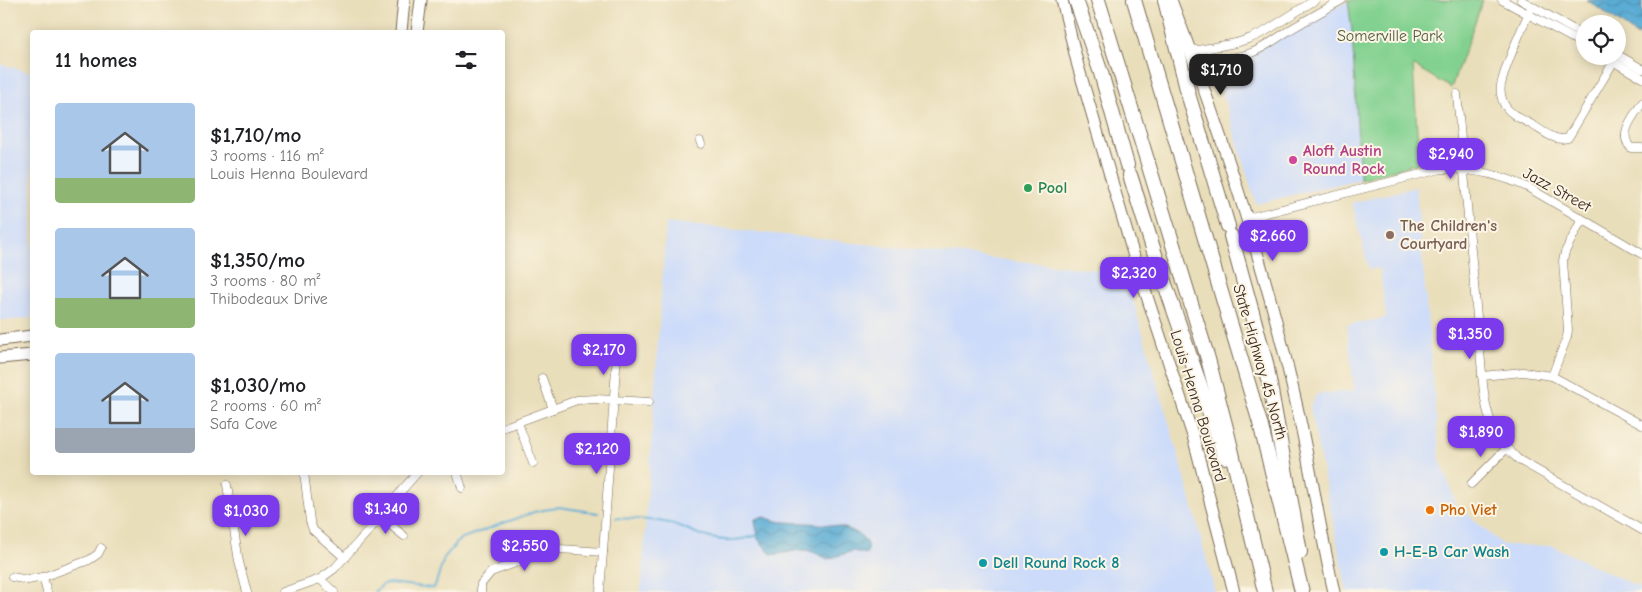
<!DOCTYPE html>
<html lang="en">
<head>
<meta charset="utf-8">
<style>
	body { margin:0; font-family:"Comic Neue",sans-serif; background:#f2f2f2; color:#202124; height:100vh; display:flex; flex-direction:column; font-size:19px; white-space:nowrap }
	* { box-sizing:border-box; margin:0 }
	p { font-size:16px; color:#757577 }
	.icon { flex:none; width:28px; height:28px; fill:none; stroke:currentColor; stroke-width:2; stroke-linecap:round; stroke-linejoin:round }
	.map { position:relative; flex:1; overflow:hidden }
	.sheet { position:absolute; left:30px; top:30px; width:475px; height:445px; display:flex; flex-direction:column; background:#fff; border-radius:5px; box-shadow:0 2px 12px #0003 }
	.sheet>* { flex:none }
	.buttons { position:absolute; left:1576px; top:15px; display:grid; gap:10px }
	.buttons a { display:grid; place-items:center; width:50px; height:50px; border-radius:50%; background:#fff; box-shadow:0 2px 12px #0003; font-size:25px }
	.price { position:absolute; translate:-50% -42px; padding:0 11px; border-radius:10px; background:#7c3aed; color:#fff; font-size:16px; line-height:32px; filter:drop-shadow(0 1px 2px #0008) }
	.price::after { content:''; position:absolute; left:50%; top:30px; width:15px; height:11px; margin-left:-8px; background:inherit; clip-path:polygon(0 0,100% 0,50% 100%) }
	.price.selected { background:#222; color:#fff }
	ul { padding:0; list-style:none }
	li { display:flex; align-items:center; gap:15px; height:125px; padding:0 25px }
	li span { display:grid; place-items:center; flex:none; width:140px; height:100px; border-radius:5px; color:#555 }
	li>.icon { margin-inline-start:auto }
	span .icon { width:60px; height:60px; fill:#fffc; stroke-width:1 }
	li b { font-size:21px }
	h2 { display:flex; justify-content:space-between; align-items:center; height:60px; padding:0 25px; font-size:21px }
	.map>svg:first-child { display:block }
	.built { fill:#ccdbfa }
	.green { fill:#82d190; stroke:#5e7e57 }
	.water { fill:url(#water-waves); stroke:#4a6b7a }
	.lines { fill:none; stroke-linecap:round; stroke-linejoin:round }
	.stream { stroke:#5aacd5; stroke-width:2 }
	.street-casing { stroke:#786955; stroke-width:9 }
	.secondary-casing { stroke:#786955; stroke-width:13 }
	.highway-casing { stroke:#786955; stroke-width:16 }
	.street { stroke:#fff; stroke-width:8 }
	.secondary { stroke:#fff; stroke-width:11 }
	.highway { stroke:#fff; stroke-width:14 }
	.hotel-dot { fill:#d1479c; stroke:#fcf5e5; stroke-width:2 }
	.leisure-dot { fill:#2e9e5b; stroke:#fcf5e5; stroke-width:2 }
	.education-dot { fill:#8d6e63; stroke:#fcf5e5; stroke-width:2 }
	.food-dot { fill:#e8710a; stroke:#fcf5e5; stroke-width:2 }
	.culture-dot { fill:#0f9aa8; stroke:#fcf5e5; stroke-width:2 }
	.labels { text-anchor:middle; dominant-baseline:central; stroke-width:4; stroke-linejoin:round; paint-order:stroke }
	.park-label { font-size:16px; fill:#505c40; stroke:#fcf5e5 }
	.hotel-label { font-size:16px; font-weight:bold; fill:#b23c85; stroke:#fcf5e5; text-anchor:start }
	.leisure-label { font-size:16px; font-weight:bold; fill:#27864d; stroke:#fcf5e5; text-anchor:start }
	.street-label { font-size:16px; fill:#3b2a1e; stroke:#fcf5e5 }
	.education-label { font-size:16px; font-weight:bold; fill:#785e54; stroke:#fcf5e5; text-anchor:start }
	.food-label { font-size:16px; font-weight:bold; fill:#c56008; stroke:#fcf5e5; text-anchor:start }
	.culture-label { font-size:16px; font-weight:bold; fill:#0d838f; stroke:#fcf5e5; text-anchor:start }
</style>
</head>
<body>
<div class="map">
<svg width="1642" height="592" viewBox="0 0 1642 592">
	<defs>
		<pattern id="water-waves" width="16" height="10" patternUnits="userSpaceOnUse" patternTransform="scale(1.25)"><rect width="16" height="10" fill="#5aacd5"/><path d="M0 5q4-4 8 0t8 0" fill="none" stroke="#4c8cac"/></pattern>
	</defs>
	<rect width="100%" height="100%" fill="#fcf5e5"/>
	<filter id="ink" filterUnits="userSpaceOnUse"><feTurbulence type="fractalNoise" baseFrequency=".02" numOctaves="2"/><feDisplacementMap in="SourceGraphic" scale="10" xChannelSelector="R" yChannelSelector="G"/><feConvolveMatrix kernelMatrix="1 2 1 2 8 2 1 2 1" color-interpolation-filters="sRGB"/></filter>
	<filter id="wash" filterUnits="userSpaceOnUse"><feTurbulence type="fractalNoise" baseFrequency=".0096" numOctaves="4" result="noise"/><feDisplacementMap in="SourceGraphic" scale="20" xChannelSelector="R" yChannelSelector="G"/><feGaussianBlur stdDeviation="1.12" result="paint"/><feColorMatrix in="noise" values="0 0 0 0 0 0 0 0 0 0 0 0 0 0 0 0 0 1.4 0 .05"/><feComposite in="paint" operator="in"/></filter>
	<g filter="url(#wash)">
		<rect width="100%" height="100%" fill="#e9deba"/>
		<g class="built">
			<polygon points="1348,1 1352,31 1360,179 1256,204 1216,72"/>
			<polygon points="0,64 32,73 32,318 12,320 0,320"/>
			<polygon points="1416,187 1440,459 1456,504 1503,545 1553,546 1642,589 1642,592 1347,592 1310,407 1317,394 1354,391 1347,325 1386,318 1380,268 1369,270 1352,203"/>
			<polygon points="666,222 1125,273 1187,485 1215,592 641,592"/>
		</g>
		<polygon class="green" points="1352,0 1483,0 1451,88 1413,65 1419,163 1360,179 1352,31 1348,1"/>
		<g class="water">
			<polygon points="1587,0 1642,0 1642,32 1638,36"/>
			<path d="M765 517C769 519 773 520 777 521 797 525 874 518 867 554L853 551 828 559C819 555 810 549 800 550 790 551 782 555 771 554L758 539C758 531 755 526 755 519Z"/>
		</g>
		<g class="lines">
			<g class="stream">
				<path d="M616 518C634 519 652 519 669 523 679 525 689 530 698 534 719 542 737 542 758 535"/>
				<polyline points="374,592 384,584 389,583 433,588 436,583 444,558 460,539 534,512 559,507 598,513"/>
			</g>
		</g>
	</g>
	<g filter="url(#ink)">
		<g class="lines">
			<defs>
				<g id="street">
					<polyline points="1502,0 1585,45"/>
					<polyline points="1521,0 1585,36"/>
					<path d="M1532 6C1522 28 1508 58 1502 81 1499 89 1501 99 1505 106 1512 116 1524 120 1534 126 1544 132 1556 142 1568 138L1617 56"/>
					<polyline points="1190,49 1198,50 1236,43 1251,38 1264,32 1315,0"/>
					<polyline points="1618,55 1642,69"/>
					<polyline points="1604,56 1642,78"/>
					<path d="M1199 75C1211 55 1231 61 1251 53 1264 48 1276 39 1288 31 1306 20 1324 10 1342 0"/>
					<path d="M1457 94 1483 384C1486 417 1494 439 1519 460L1642 530"/>
					<path d="M1642 103C1634 116 1617 134 1631 148H1642"/>
					<polyline points="700,141 701,144"/>
					<path d="M1247 218 1441 169C1473 168 1500 174 1529 188L1642 254"/>
					<polyline points="1482,376 1523,372 1552,376 1642,425"/>
					<polyline points="1552,376 1567,337 1568,330 1563,261 1565,252 1582,219"/>
					<polyline points="542,378 553,409"/>
					<polyline points="518,423 533,463"/>
					<polyline points="502,428 577,400 596,399 649,402"/>
					<polyline points="304,472 310,521 313,530 345,558"/>
					<polyline points="457,472 462,488"/>
					<polyline points="1471,484 1506,449"/>
					<polyline points="227,485 239,562 247,592"/>
					<polyline points="381,517 404,536"/>
					<polyline points="603,552 617,354"/>
					<polyline points="12,577 28,580 43,577 89,560 98,554 101,548"/>
					<polyline points="43,577 47,592"/>
					<polyline points="320,579 334,592"/>
					<polyline points="283,592 320,579 334,569 381,517 402,490 418,472"/>
					<polyline points="481,592 481,584 491,572 547,551 560,549 603,552 600,592"/>
				</g>
				<g id="secondary">
					<polyline points="1062,0 1078,66 1135,260 1193,436 1234,592"/>
					<path d="M1171 0C1222 133 1266 268 1297 407 1311 468 1320 531 1334 592"/>
					<polyline points="401,32 404,0"/>
					<polyline points="417,32 421,0"/>
					<polyline points="0,340 32,336"/>
					<polyline points="0,358 32,355"/>
				</g>
				<g id="highway">
					<polyline points="1076,0 1101,73 1127,165"/>
					<polyline points="1098,0 1208,359 1227,432 1265,592"/>
					<polyline points="1134,0 1260,423 1302,592"/>
					<polyline points="1165,0 1189,97 1228,226"/>
					<polyline points="1130,175 1158,264 1225,457"/>
					<polyline points="1231,236 1266,363 1300,552"/>
				</g>
			</defs>
			<use href="#street" class="street-casing"/>
			<use href="#secondary" class="secondary-casing"/>
			<use href="#highway" class="highway-casing"/>
			<use href="#street" class="street"/>
			<use href="#secondary" class="secondary"/>
			<use href="#highway" class="highway"/>
		</g>
	</g>
	<circle class="hotel-dot" cx="1293" cy="160" r="5"/>
	<circle class="leisure-dot" cx="1028" cy="188" r="5"/>
	<circle class="education-dot" cx="1390" cy="235" r="5"/>
	<circle class="food-dot" cx="1430" cy="510" r="5"/>
	<g class="culture-dot">
		<circle cx="1384" cy="552" r="5"/>
		<circle cx="983" cy="563" r="5"/>
	</g>
	<g class="labels">
		<g class="park-label">
			<text x="1390" y="36">Somerville Park</text>
		</g>
		<g class="hotel-label">
			<text x="1303" y="151">Aloft Austin<tspan x="1303" dy="18">Round Rock</tspan></text>
		</g>
		<g class="leisure-label">
			<text x="1038" y="188">Pool</text>
		</g>
		<g class="street-label">
			<text transform="translate(1557 190) rotate(29)">Jazz Street</text>
			<text transform="translate(1260 362) rotate(74)">State Highway 45 North</text>
			<text transform="translate(1198 406) rotate(73)">Louis Henna Boulevard</text>
		</g>
		<g class="education-label">
			<text x="1400" y="226">The Children's<tspan x="1400" dy="18">Courtyard</tspan></text>
		</g>
		<g class="food-label">
			<text x="1440" y="510">Pho Viet</text>
		</g>
		<g class="culture-label">
			<text x="1394" y="552">H-E-B Car Wash</text>
			<text x="993" y="563">Dell Round Rock 8</text>
		</g>
	</g>
</svg>
<div class="buttons">
<a><svg class="icon" aria-label="locate" viewBox="0 0 24 24"><circle cx="12" cy="12" r="6"/><path d="M12 2v4M12 18v4M2 12h4M18 12h4"/></svg></a>
</div>
<b class="price selected" style="left:1221px;top:96px">$1,710</b>
<b class="price" style="left:1451px;top:180px">$2,940</b>
<b class="price" style="left:1273px;top:262px">$2,660</b>
<b class="price" style="left:1134px;top:299px">$2,320</b>
<b class="price" style="left:1470px;top:360px">$1,350</b>
<b class="price" style="left:604px;top:376px">$2,170</b>
<b class="price" style="left:1481px;top:458px">$1,890</b>
<b class="price" style="left:597px;top:475px">$2,120</b>
<b class="price" style="left:386px;top:535px">$1,340</b>
<b class="price" style="left:246px;top:537px">$1,030</b>
<b class="price" style="left:525px;top:572px">$2,550</b>
<section class="sheet">
<h2>11 homes<svg class="icon" aria-label="filters" viewBox="0 0 24 24"><path d="M4 7h16M4 17h16"/><circle cx="9" cy="7" r="2"/><circle cx="15" cy="17" r="2"/></svg></h2>
<ul>
<li><span style="background:linear-gradient(#a9c7e8 75%,#8fb573 0)"><svg class="icon" aria-label="home" viewBox="0 0 24 24"><path d="M3 11l9-7 9 7M6 9v11h12V9"/></svg></span><div><b>$1,710/mo</b><p>3 rooms · 116 m²</p><p>Louis Henna Boulevard</p></div></li>
<li><span style="background:linear-gradient(#a9c7e8 70%,#8fb573 0)"><svg class="icon" aria-label="home" viewBox="0 0 24 24"><path d="M3 11l9-7 9 7M6 9v11h12V9"/></svg></span><div><b>$1,350/mo</b><p>3 rooms · 80 m²</p><p>Thibodeaux Drive</p></div></li>
<li><span style="background:linear-gradient(#a9c7e8 75%,#9aa5b1 0)"><svg class="icon" aria-label="home" viewBox="0 0 24 24"><path d="M3 11l9-7 9 7M6 9v11h12V9"/></svg></span><div><b>$1,030/mo</b><p>2 rooms · 60 m²</p><p>Safa Cove</p></div></li>
</ul>
</section>
</div>
</body>
</html>
